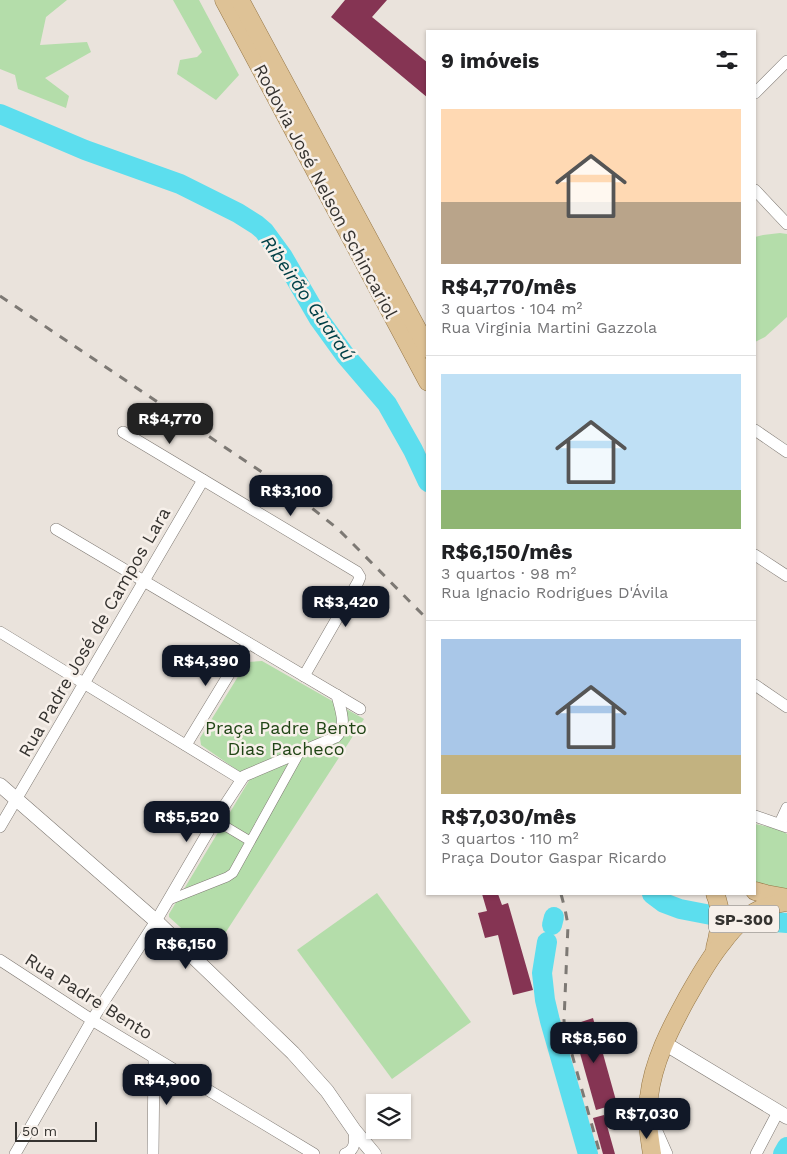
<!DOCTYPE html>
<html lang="pt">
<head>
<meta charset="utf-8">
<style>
	body { margin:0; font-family:"Work Sans",sans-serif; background:#f6f6f6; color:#202124; height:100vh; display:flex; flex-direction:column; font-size:19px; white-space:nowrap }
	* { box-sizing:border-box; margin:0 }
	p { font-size:16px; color:#757577 }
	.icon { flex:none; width:28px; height:28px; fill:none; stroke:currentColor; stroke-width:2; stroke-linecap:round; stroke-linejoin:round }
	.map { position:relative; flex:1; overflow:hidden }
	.side { position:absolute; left:426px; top:30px; width:330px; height:865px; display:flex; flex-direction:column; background:#fff; border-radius:0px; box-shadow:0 1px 4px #0004 }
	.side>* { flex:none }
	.tools { position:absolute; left:366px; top:1094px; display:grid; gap:10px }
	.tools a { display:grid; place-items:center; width:45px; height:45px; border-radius:0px; background:#fff; box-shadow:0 1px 4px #0004; font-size:25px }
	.scale { position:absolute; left:15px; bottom:12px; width:82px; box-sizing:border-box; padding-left:5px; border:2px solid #353330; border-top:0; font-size:14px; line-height:18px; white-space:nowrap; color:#353330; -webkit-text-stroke:4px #f7f0ea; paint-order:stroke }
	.price { position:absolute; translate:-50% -42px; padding:0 11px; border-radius:10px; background:#111827; color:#fff; font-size:16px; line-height:32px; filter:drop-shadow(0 1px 2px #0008) }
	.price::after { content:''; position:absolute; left:50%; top:30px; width:15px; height:11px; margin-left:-8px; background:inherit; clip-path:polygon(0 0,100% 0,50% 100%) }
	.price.on { background:#222; color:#fff }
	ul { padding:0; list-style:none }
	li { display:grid; align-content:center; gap:10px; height:265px; padding:0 15px }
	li+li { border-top:1px solid #e0e0e0 }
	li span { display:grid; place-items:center; height:155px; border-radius:0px; color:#555 }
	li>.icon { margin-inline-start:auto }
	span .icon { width:90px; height:90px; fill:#fffc; stroke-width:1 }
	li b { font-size:21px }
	h2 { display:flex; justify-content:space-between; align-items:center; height:60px; padding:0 15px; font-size:21px }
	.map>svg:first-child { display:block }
	.green { fill:#b4ddaa }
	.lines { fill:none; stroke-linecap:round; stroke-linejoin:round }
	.river { stroke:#5cdeee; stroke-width:20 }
	.building { fill:#853453 }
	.pedestrian-casing { stroke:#7f7973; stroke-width:10 }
	.minor-casing { stroke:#7f7973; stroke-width:12 }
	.tertiary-casing { stroke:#7f7973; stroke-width:15 }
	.primary-casing { stroke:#957645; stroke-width:19 }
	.pedestrian { stroke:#fff; stroke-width:9 }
	.minor { stroke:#fff; stroke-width:11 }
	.tertiary { stroke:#fff; stroke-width:14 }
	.primary { stroke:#dec296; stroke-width:18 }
	.rail { stroke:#7d7974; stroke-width:3; stroke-dasharray:9 9; stroke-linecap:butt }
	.labels { text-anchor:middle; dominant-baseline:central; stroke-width:5; stroke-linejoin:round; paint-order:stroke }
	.shield { fill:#f7f0ea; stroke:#6f6c68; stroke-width:1 }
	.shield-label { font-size:16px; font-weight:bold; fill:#353330 }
	.street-label { font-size:18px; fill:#353330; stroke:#f7f0ea }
	.park-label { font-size:18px; fill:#204515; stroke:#f7f0ea }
	.water-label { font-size:19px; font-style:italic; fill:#004047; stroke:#f7f0ea }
</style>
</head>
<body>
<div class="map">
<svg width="787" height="1154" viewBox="0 0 787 1154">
	<rect width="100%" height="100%" fill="#eae3dc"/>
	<g class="green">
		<polygon points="0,0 67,0 46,17 40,45 87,42 91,52 45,78 69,96 66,108 18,89 15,75 0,69"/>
		<polygon points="173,0 199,0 239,75 216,100 177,74 180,60 197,57 202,52"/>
		<polygon points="780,233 787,234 787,317 765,337 755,342 755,237 763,235"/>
		<polygon points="262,661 364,719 211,955 169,917 169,914 250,779 201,745 200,738 247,662"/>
		<polygon points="755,824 780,829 787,834 787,892 755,885"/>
		<polygon points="377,893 471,1022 392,1079 297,950"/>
	</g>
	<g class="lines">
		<g class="river">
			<polyline points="0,114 85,150 180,184 238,213 257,225 264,231 283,257 319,319 345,355 387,404 413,450 428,482"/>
			<polyline points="652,894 664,903 680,909 711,915"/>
			<polyline points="775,922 787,923"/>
			<polyline points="552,925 554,917"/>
			<polyline points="547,942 542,973 545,1000 550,1021 588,1154"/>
			<polyline points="783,1154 787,1147"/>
		</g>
	</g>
	<g class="building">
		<polygon points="345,0 387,0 372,17 428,63 428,98 331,17"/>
		<polygon points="482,894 498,894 502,905 508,903 533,990 513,995 498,935 485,938 478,913 487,911"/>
		<polygon points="593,1018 617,1104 596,1110 572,1025"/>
		<polygon points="604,1115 615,1154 603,1154 593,1118"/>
	</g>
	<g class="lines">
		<defs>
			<g id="pedestrian">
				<polyline points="215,820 250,841"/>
				<polyline points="169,900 227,877 233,873 300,752"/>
			</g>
			<g id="minor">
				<polyline points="755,93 787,61"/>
				<polyline points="755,190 787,224"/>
				<polyline points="755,430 787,452"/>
				<polyline points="123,432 357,572 360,577 358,582 304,676"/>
				<polyline points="56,529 360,709"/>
				<polyline points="755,555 787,576"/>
				<polyline points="0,632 241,779"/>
				<polyline points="755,685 787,707"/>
				<polyline points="186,745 248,643"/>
				<polyline points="755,816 787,827"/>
				<polyline points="780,823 787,808"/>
				<polyline points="0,827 203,480"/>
				<polyline points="0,960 92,1020 314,1154"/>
				<polyline points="651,1120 656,1129 667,1154"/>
				<path d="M15 1154 92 1020 156 921 215 820 244 776 336 737C348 725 340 709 337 695"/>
				<polyline points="153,1154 154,1058"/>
				<path d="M345 1154C356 1150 355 1140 354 1130"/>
				<polyline points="756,1154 778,1112"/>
			</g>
			<g id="tertiary">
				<polyline points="0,785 156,921 293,1053 327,1091 354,1130 374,1154"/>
				<polyline points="664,1043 787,1117"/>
			</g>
			<g id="primary">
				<polyline points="224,0 428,382"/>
				<polyline points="240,0 428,349"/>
				<polyline points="755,891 766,894 787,898"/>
				<path d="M715 894C723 911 720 930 715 948"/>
				<path d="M652 1154C649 1135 646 1116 649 1097 653 1062 670 1029 687 998 698 979 708 960 722 943 728 935 734 927 742 921 755 910 770 904 787 902"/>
			</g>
		</defs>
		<use href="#pedestrian" class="pedestrian-casing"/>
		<use href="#minor" class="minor-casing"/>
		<use href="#tertiary" class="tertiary-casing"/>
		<use href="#primary" class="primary-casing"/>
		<use href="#pedestrian" class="pedestrian"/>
		<use href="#minor" class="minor"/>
		<use href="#tertiary" class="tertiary"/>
		<use href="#primary" class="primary"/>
		<g class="rail">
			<polyline points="0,296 293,493 338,529 359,550 428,620"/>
			<polyline points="561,894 565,909 568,925 564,1021 566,1033 600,1154"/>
		</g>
	</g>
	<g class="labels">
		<rect class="shield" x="709" y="905.5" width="70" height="27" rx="4"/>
		<g class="shield-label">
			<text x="744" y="919">SP-300</text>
		</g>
		<g class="street-label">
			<text transform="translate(326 191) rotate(62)">Rodovia José Nelson Schincariol</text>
			<text transform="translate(94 632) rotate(-60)">Rua Padre José de Campos Lara</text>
			<text transform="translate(89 996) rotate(32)">Rua Padre Bento</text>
		</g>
		<g class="park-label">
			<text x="286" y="727">Praça Padre Bento<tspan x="286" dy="21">Dias Pacheco</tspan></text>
		</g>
		<g class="water-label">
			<text transform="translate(308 298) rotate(55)">Ribeirão Guaraú</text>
		</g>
	</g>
</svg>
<div class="tools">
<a><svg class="icon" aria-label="layers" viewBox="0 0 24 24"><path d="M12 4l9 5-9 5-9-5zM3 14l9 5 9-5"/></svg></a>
</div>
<div class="scale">50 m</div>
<b class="price on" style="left:170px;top:445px">R$4,770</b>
<b class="price" style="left:291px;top:517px">R$3,100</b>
<b class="price" style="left:346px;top:628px">R$3,420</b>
<b class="price" style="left:206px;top:687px">R$4,390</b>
<b class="price" style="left:187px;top:843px">R$5,520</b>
<b class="price" style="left:186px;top:970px">R$6,150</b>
<b class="price" style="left:594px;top:1064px">R$8,560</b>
<b class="price" style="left:167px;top:1106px">R$4,900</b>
<b class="price" style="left:647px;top:1140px">R$7,030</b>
<section class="side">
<h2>9 imóveis<svg class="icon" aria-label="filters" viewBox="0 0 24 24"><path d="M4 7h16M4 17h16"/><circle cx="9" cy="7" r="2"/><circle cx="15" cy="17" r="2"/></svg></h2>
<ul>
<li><span style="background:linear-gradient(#ffd9b3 60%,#b9a48a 0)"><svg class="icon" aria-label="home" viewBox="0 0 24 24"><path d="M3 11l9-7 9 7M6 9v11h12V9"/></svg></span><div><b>R$4,770/mês</b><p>3 quartos · 104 m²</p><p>Rua Virginia Martini Gazzola</p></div></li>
<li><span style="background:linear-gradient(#bfe0f5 75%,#8fb573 0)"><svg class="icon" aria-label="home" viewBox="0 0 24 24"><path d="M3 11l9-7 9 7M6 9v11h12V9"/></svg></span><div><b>R$6,150/mês</b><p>3 quartos · 98 m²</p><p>Rua Ignacio Rodrigues D'Ávila</p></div></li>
<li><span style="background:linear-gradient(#a9c7e8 75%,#c2b280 0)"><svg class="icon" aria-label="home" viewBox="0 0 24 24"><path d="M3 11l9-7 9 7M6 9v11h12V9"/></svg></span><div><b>R$7,030/mês</b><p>3 quartos · 110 m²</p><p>Praça Doutor Gaspar Ricardo</p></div></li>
</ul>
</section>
</div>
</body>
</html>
